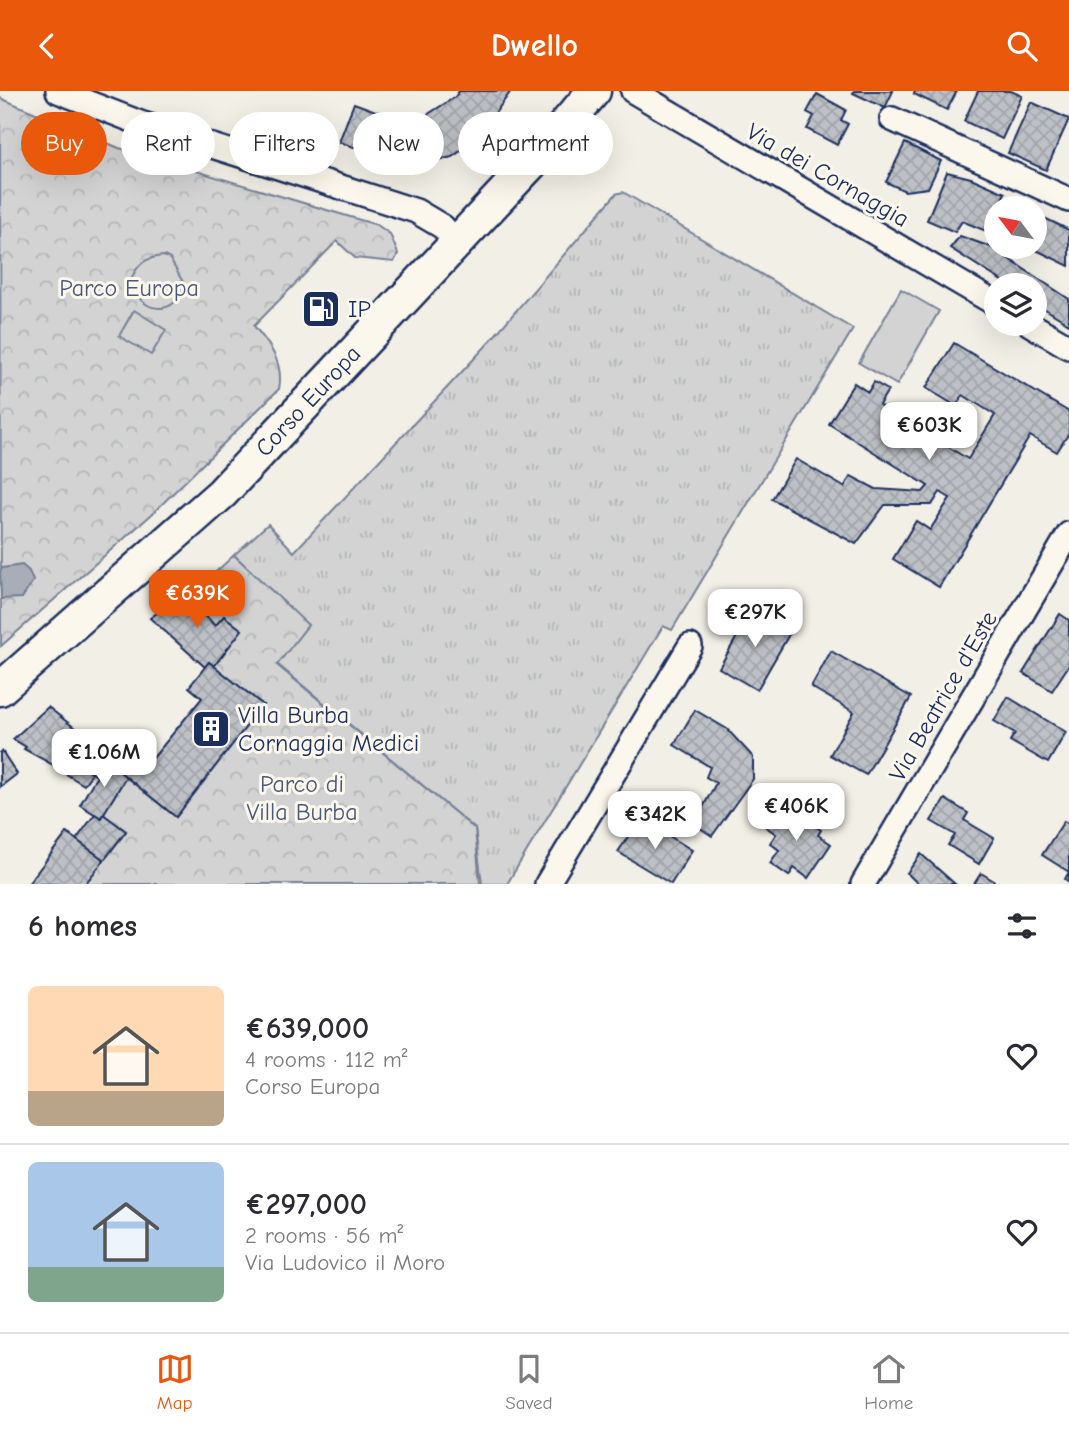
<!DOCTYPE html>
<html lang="en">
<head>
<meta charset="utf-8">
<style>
	body { margin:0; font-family:"Comic Neue",sans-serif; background:#f2f2f3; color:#2b2b33; height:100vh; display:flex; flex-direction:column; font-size:26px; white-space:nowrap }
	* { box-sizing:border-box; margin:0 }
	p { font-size:23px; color:#7c7c81 }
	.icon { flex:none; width:38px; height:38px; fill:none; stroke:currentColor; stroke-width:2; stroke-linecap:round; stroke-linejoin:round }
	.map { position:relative; height:793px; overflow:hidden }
	.details { display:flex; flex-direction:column; background:#fff; flex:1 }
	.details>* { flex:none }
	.hud { position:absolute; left:21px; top:21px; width:700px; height:63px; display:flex; gap:14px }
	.needle { width:46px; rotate:302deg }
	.tools { position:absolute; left:984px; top:105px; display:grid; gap:14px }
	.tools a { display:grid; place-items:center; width:63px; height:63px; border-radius:50%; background:#fff; box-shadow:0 7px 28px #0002; font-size:35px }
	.price { position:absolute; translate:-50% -60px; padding:0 16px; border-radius:14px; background:#fff; color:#222; font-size:23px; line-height:46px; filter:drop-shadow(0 2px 4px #0008) }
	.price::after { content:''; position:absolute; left:50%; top:42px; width:21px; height:16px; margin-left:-10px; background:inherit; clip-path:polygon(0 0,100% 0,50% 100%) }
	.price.selected { background:#ea580c; color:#fff }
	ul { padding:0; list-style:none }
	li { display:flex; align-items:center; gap:21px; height:175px; padding:0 28px }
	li+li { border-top:2px solid #e1e1e2 }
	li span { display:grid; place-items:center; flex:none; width:196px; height:140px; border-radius:10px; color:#555 }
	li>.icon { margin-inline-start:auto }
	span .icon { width:84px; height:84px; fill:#fffc; stroke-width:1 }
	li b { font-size:30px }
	h2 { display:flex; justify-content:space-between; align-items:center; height:84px; padding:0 28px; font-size:30px }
	.pill { padding:0 24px; border-radius:32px; background:#fff; box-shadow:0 7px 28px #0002; font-size:24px; line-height:63px }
	.pill.selected { background:#ea580c; color:#fff }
	header { display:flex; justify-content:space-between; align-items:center; height:91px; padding:0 28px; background:#ea580c; color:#fff; font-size:32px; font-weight:700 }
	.tab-bar { display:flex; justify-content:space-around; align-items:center; height:98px; border-top:2px solid #e1e1e2; background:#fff; font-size:19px; color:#7c7c81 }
	.tab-bar a { display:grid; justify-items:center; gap:4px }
	.tab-bar .selected { color:#ea580c }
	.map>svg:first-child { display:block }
	.grass { fill:url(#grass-tufts); stroke:#768198; stroke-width:2 }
	.forest { fill:url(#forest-crowns); stroke:#768198; stroke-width:2 }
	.pitch { fill:#d2d3d2; stroke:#768198; stroke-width:2 }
	.water { fill:#a9adb7; stroke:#707b93; stroke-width:2 }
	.building { fill:url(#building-cross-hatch); stroke:#1b2f5e; stroke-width:2 }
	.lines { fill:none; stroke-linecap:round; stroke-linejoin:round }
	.street-casing { stroke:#1b2f5e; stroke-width:28 }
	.secondary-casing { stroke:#1b2f5e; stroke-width:37 }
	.street { stroke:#fbf7ec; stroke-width:23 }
	.secondary { stroke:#fbf7ec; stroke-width:32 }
	.labels { text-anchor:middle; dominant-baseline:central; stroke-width:6; stroke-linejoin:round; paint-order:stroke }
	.street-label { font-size:24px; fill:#1b2f5e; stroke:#fbf7ec }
	.park-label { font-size:24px; fill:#49587b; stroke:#fbf7ec }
	.poi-label { font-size:24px; fill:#1b2f5e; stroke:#fbf7ec; text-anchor:start }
</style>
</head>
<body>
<header><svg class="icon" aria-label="back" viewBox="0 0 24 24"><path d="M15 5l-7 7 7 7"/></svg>Dwello<svg class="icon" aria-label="search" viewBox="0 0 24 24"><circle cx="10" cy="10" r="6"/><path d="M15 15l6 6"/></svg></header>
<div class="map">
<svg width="1069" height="793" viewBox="0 0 1069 793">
	<defs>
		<pattern id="grass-tufts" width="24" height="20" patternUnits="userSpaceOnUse" patternTransform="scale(1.75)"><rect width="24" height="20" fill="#d2d3d2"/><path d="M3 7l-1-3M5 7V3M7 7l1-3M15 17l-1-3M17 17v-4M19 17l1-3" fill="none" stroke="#b4b5b7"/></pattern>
		<pattern id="forest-crowns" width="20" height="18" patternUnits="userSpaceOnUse" patternTransform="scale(1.75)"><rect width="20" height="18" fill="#d2d3d2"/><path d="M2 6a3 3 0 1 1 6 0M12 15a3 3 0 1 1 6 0" fill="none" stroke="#b4b5b7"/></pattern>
		<pattern id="building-cross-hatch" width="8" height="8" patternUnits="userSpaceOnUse" patternTransform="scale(1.75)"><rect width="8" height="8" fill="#bdc0c4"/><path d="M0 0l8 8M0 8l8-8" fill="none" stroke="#a2a5ab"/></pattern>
	</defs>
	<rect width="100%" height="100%" fill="#f2efe6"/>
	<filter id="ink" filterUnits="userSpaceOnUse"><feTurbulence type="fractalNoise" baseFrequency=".0143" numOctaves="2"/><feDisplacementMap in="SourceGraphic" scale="14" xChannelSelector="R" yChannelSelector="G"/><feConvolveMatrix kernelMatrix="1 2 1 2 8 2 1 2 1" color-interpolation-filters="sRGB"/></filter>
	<g filter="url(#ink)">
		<polygon class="grass" points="623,101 853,238 672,539 663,535 507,793 482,793 475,738 277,573 307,534 234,464 268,433 294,461 485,256 616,103"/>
		<g class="forest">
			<path d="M0 7 119 57 377 134 390 143 398 163 394 171 355 167 337 150 254 235C270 254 284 272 279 298L151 424 1 555Z"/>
			<polygon points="234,464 308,534 277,574 475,738 480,793 85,793 126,741 103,723 126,686 176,726 263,614 214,575 241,539 224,525 215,535 189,506"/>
		</g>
		<g class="pitch">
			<path d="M164 165 170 168 184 193C177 228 137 223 131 189 137 173 146 166 164 165Z"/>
			<polygon points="901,198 939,220 897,294 859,272"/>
			<polygon points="134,219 166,239 151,264 119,245"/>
		</g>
		<polygon class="water" points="22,474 29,480 33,490 22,507 1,508 0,480 2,477"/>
		<g class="building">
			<polygon points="459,0 511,0 475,50 452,66 422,73 389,68 339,51 354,12 395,27 425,25 455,6"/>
			<polygon points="854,0 893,0 885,17 853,2"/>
			<polygon points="915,0 957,0 947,19 914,3"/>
			<polygon points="978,0 1011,0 1022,5 1002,48 964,30"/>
			<polygon points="817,3 846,19 841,29 848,33 837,54 807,38 814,25 807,21"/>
			<polygon points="1031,11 1069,28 1046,79 1008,62"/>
			<polygon points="905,52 941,70 928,97 905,100 886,91"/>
			<polygon points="947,81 971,87 1005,102 986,140 962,130 955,141 927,129"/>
			<polygon points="1034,122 1069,139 1069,175 1030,156 1034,156"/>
			<polygon points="960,145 991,156 1069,208 1069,233 1034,211 1034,194 1008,194 950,157"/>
			<polygon points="954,252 1069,321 1069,342 1057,361 1030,345 939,496 893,468 916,430 930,439 950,407 940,401 932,414 885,414 856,453 772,408 796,368 844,396 851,385 876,398 923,401 928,395 829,333 854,292 868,301 874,291 888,299 879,314 968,368 995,324 963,304 956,315 926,297"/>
			<polygon points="185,502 215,535 224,525 242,539 214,575 209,571 205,576 150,527"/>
			<polygon points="753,518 791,540 757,599 719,577"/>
			<polygon points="1060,523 1069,529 1069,574 1052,600 1023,582"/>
			<polygon points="831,560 911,606 866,684 830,664 854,621 811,596"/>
			<polygon points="209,571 263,614 176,726 120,681 140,656 153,667 202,607 189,596"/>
			<polygon points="1008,606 1066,641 1048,672 1010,650 1015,642 994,630"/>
			<polygon points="48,616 103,659 89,680 92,682 84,694 66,683 66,681 24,658 26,656 13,648"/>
			<polygon points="695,619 727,638 753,666 753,688 712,745 694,733 716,692 706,686 710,676 674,654"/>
			<polygon points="103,659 113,666 98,686 89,680"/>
			<polygon points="2,660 17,683 0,696 0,662"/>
			<polygon points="113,666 124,677 120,681 126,686 101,727 80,714 93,691"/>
			<polygon points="945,708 968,722 964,729 994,747 979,773 948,754 955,744 931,730"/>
			<polygon points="781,713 821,739 818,744 831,753 808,787 794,777 789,785 770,772 779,759 770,752 776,743 766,736"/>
			<polygon points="95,723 101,727 103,723 126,740 104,769 76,749"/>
			<polygon points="640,727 692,759 671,793 618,761"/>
			<polygon points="1064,730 1069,733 1069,791 1065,788 1069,781 1042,764"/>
			<polygon points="67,742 104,769 85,793 28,793"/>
			<polygon points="921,763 955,793 918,793 907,782"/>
			<polygon points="981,782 994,790 992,793 974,793"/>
		</g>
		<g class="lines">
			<defs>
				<g id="street">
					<polyline points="58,0 140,32 416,120 443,136 456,152"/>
					<polyline points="633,0 996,213"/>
					<polyline points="892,28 1069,109"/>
					<polyline points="1030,233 1069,256"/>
					<polyline points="547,793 690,555"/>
					<polyline points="863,793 1069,443"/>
				</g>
				<polyline id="secondary" points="0,598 222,402 539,64 594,0"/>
			</defs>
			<use href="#street" class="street-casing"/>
			<use href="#secondary" class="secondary-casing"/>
			<use href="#street" class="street"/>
			<use href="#secondary" class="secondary"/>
		</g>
	</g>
	<defs>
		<symbol id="fuel-square" viewBox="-11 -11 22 22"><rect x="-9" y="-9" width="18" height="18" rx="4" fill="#1b2f5e" stroke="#fbf7ec"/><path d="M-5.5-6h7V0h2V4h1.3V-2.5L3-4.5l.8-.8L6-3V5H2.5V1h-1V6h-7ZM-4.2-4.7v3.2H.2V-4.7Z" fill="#fff"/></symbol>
		<symbol id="building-square" viewBox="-11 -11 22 22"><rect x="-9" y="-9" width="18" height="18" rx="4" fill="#1b2f5e" stroke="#fbf7ec"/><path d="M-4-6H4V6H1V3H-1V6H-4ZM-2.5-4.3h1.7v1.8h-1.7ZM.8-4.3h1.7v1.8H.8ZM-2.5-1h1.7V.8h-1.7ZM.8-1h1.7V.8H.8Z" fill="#fff"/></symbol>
	</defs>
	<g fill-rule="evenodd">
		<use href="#fuel-square" x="299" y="196" width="44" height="44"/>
		<use href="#building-square" x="189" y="616" width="44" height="44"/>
	</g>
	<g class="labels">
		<g class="street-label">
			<text transform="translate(828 84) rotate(30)">Via dei Cornaggia</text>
			<text transform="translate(308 310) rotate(-47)">Corso Europa</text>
			<text transform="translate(943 605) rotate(-60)">Via Beatrice d'Este</text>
		</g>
		<g class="park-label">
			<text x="129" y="197">Parco Europa</text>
			<text x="302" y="693">Parco di<tspan x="302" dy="28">Villa Burba</tspan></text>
		</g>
		<g class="poi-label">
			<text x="348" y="218">IP</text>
			<text x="238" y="624">Villa Burba<tspan x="238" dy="28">Cornaggia Medici</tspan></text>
		</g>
	</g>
</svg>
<div class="tools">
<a><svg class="needle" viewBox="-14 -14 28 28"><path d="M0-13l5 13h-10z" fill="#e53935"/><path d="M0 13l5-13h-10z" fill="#7c7c81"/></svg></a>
<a><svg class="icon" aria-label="layers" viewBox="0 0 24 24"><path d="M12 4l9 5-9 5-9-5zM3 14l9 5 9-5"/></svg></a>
</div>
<b class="price" style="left:929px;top:371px">€603K</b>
<b class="price selected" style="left:197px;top:539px">€639K</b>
<b class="price" style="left:755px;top:558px">€297K</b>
<b class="price" style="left:104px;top:698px">€1.06M</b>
<b class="price" style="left:796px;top:752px">€406K</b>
<b class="price" style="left:655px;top:760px">€342K</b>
<div class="hud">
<a class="pill selected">Buy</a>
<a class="pill">Rent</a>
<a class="pill">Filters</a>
<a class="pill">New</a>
<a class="pill">Apartment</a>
</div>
</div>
<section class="details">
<h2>6 homes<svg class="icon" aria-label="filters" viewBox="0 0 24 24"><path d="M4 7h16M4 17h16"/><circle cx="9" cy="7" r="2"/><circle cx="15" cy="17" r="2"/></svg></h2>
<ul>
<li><span style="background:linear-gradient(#ffd9b3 75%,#b9a48a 0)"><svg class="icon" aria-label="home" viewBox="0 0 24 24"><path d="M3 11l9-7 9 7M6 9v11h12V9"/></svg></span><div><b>€639,000</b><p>4 rooms · 112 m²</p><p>Corso Europa</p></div><svg class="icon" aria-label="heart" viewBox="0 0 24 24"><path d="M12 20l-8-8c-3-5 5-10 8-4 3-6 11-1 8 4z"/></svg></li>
<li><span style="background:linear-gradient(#a9c7e8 75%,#7fa58c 0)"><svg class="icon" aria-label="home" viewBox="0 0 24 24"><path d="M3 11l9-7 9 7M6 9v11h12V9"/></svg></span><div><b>€297,000</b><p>2 rooms · 56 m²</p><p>Via Ludovico il Moro</p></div><svg class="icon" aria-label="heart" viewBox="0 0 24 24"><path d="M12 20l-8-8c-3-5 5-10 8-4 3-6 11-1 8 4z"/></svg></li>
</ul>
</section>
<nav class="tab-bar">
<a class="selected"><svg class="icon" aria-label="map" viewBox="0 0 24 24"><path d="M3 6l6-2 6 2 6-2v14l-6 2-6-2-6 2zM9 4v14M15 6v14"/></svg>Map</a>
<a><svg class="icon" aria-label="saved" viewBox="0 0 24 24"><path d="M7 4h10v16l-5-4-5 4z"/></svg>Saved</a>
<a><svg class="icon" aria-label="home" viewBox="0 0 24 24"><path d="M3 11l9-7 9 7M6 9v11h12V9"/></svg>Home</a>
</nav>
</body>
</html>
